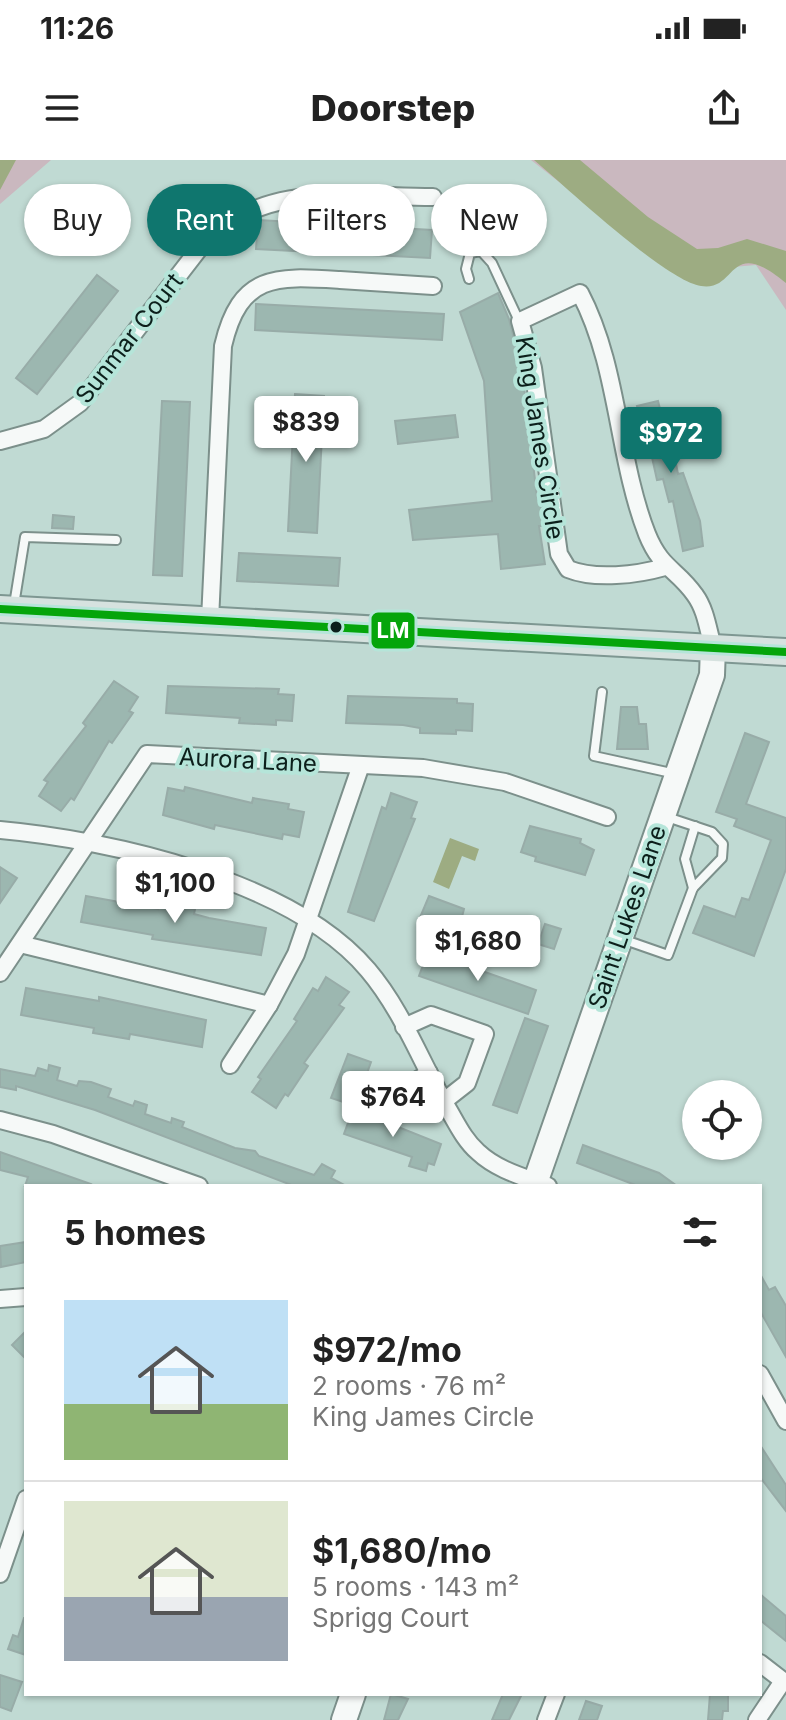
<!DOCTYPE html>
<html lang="en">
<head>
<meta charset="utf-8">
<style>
	body { margin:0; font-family:Inter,sans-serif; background:#f2f2f2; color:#222; height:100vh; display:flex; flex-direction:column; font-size:30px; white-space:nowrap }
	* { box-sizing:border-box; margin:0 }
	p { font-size:26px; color:#767676 }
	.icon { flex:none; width:44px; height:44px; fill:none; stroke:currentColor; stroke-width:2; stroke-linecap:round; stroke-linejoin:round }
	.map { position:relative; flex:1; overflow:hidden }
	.details { position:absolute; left:24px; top:1024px; width:738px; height:512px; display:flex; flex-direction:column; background:#fff; border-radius:0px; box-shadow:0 2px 6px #0004 }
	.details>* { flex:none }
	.banner { position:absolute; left:24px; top:24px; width:738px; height:72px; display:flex; gap:16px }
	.fabs { position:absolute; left:682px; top:920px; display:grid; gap:16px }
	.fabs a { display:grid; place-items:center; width:80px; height:80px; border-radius:50%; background:#fff; box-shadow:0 2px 6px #0004; font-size:40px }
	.price { position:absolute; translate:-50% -68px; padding:0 18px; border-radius:8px; background:#fff; color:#222; font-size:26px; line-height:52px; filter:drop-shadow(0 2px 4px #0008) }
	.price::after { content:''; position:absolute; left:50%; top:48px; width:24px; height:18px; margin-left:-12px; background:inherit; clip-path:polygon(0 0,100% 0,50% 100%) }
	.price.on { background:#0f766e; color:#fff }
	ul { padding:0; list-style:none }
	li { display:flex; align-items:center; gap:24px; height:200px; padding:0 40px }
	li+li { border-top:2px solid #e0e0e0 }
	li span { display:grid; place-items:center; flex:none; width:224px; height:160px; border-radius:0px; color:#555 }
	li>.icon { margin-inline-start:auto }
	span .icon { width:96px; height:96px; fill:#fffc; stroke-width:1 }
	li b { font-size:34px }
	h2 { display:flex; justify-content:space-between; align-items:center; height:96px; padding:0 40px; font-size:34px }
	.tag { padding:0 28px; border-radius:36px; background:#fff; box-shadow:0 2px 6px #0004; font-size:28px; line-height:72px }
	.tag.on { background:#0f766e; color:#fff }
	.status { display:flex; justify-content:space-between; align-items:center; height:56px; padding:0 40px; background:#fff; direction:ltr }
	.status svg { height:22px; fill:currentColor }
	header { display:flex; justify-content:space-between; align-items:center; height:104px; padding:0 40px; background:#fff; font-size:36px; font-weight:800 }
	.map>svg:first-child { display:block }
	.green { fill:#cab8bf }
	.water { fill:#9dac82 }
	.building { fill:#9cb7b0; stroke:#98aca8; stroke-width:2 }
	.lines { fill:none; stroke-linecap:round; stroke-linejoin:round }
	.lane-casing { stroke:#7c908b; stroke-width:12 }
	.street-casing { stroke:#7c908b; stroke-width:20 }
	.secondary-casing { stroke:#7c908b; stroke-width:28 }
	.primary-casing { stroke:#7e9792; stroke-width:30 }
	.lane { stroke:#f6f9f8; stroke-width:8 }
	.street { stroke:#f6f9f8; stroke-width:16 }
	.secondary { stroke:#f6f9f8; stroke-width:24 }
	.primary { stroke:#d6e2df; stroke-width:26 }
	.bus-1-casing { stroke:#b5e5d9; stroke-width:14 }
	.bus-1 { stroke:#05a50b; stroke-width:8 }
	.bus-dot { fill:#0c1f1b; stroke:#b5e5d9; stroke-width:3 }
	.labels { text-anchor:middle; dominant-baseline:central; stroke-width:8; stroke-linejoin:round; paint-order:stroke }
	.street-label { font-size:24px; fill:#0c1f1b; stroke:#b5e5d9 }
	.line-badge { stroke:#b5e5d9; stroke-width:3 }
	.badge-label { font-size:22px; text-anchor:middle; font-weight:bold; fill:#fff }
</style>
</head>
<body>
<div class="status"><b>11:26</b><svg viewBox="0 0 49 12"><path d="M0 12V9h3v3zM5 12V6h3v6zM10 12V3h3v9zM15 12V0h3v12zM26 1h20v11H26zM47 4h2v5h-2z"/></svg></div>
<header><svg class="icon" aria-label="menu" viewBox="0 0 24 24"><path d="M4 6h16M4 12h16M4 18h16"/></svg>Doorstep<svg class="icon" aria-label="share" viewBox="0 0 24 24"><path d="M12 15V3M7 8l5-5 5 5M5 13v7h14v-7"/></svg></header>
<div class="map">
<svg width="786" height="1560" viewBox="0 0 786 1560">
	<rect width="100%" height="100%" fill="#c0dad3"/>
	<g class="green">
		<polygon points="0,0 51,0 0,44"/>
		<polygon points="531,0 786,0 786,150 756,105 674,112"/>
	</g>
	<g class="water">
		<polygon points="0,0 16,0 0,30"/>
		<path d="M534 0H580L648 57 697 89 718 88 747 79 786 91V123C727 74 738 132 701 126 666 121 566 27 534 0Z"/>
		<polygon points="450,678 479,689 475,701 462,696 449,729 433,722"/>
	</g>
	<g class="building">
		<polygon points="258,60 432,70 430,98 256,89"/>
		<polygon points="97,115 118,131 37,234 16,218"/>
		<polygon points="498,133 509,159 522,210 537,337 540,337 544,366 539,366 545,404 501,409 498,374 413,380 409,350 492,341 484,221 460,152"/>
		<polygon points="256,144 444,154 442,180 255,170"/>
		<polygon points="295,234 324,236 317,373 288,371"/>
		<polygon points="162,241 190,242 182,416 153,415"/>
		<polygon points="658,241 664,265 668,264 678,314 683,313 700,361 703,386 683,391 673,341 669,342 663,319 657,320 646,270 644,271 637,246"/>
		<polygon points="455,255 458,277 398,284 395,261"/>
		<polygon points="53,355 74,357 73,369 52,368"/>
		<polygon points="239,393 340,398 338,426 237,421"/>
		<polygon points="114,521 138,537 129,551 133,553 112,583 109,581 74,640 71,638 61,651 39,636 48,622 44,620 86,566 83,563"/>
		<polygon points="168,526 279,529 278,534 294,535 292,561 276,560 276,565 239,563 240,558 166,553"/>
		<polygon points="348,536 457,539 457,543 473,544 472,571 456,570 456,574 420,573 420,568 403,565 346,563"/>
		<polygon points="621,547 637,547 639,564 646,564 648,589 617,589"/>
		<polygon points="745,573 769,582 746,644 786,658 786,709 754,796 693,773 704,746 735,757 742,738 749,740 771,680 734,666 737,659 716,652"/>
		<polygon points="185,627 252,643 253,638 289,644 288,649 304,652 299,677 283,674 282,679 215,665 214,669 163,655 168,628 184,631"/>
		<polygon points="391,633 417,642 411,658 415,659 374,761 348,752 382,647 386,649"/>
		<polygon points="530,666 581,679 580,683 594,690 585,715 535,701 536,697 521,692"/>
		<polygon points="0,707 17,718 0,743"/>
		<polygon points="86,736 158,749 159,743 195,749 194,754 209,758 266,768 261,795 152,779 153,775 81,762"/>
		<polygon points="429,736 464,749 458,773 419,760"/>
		<polygon points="545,764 561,769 554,789 538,784"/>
		<polygon points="428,792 536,830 528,854 419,816"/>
		<polygon points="326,817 349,832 339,845 344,848 304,903 308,906 288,936 285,934 276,948 252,932 261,919 258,917 297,861 294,859 313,828 318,831"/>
		<polygon points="26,828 99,841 99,837 206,860 202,887 130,874 129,879 93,873 94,868 21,855"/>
		<polygon points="525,858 548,866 517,953 493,945"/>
		<polygon points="348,894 371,902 355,946 331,938"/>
		<polygon points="49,905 60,908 57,920 77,926 79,921 91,922 111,929 108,937 133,946 135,941 147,945 145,954 171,963 172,958 184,962 182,967 235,988 255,991 259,996 314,1015 322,1004 335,1011 331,1018 346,1026 294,1026 95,950 16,926 16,930 0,927 0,909 35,916 38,908 48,911"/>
		<polygon points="353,949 441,984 434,1005 428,1003 426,1011 409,1006 412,997 344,974"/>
		<polygon points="583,985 659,1013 677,1026 638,1026 577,1003"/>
		<polygon points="0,992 91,1024 90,1026 25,1026 28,1017 0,1010"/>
		<polygon points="26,1082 26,1102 1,1107 0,1086"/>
		<polygon points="760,1114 769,1130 775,1127 786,1146 786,1197 760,1151"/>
		<polygon points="26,1171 26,1199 12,1185"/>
		<polygon points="760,1285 786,1325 786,1351 760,1317"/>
		<polygon points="760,1434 786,1456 786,1481 760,1460"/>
		<polygon points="24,1458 26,1458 26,1495 8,1489 13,1475 18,1477"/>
		<polygon points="0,1515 22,1522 11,1551 0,1547"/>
		<polygon points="391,1534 408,1539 398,1560 384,1560"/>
		<polygon points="503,1534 522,1534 509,1560 492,1560"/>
		<polygon points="710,1534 728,1534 728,1551 723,1551 722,1560 708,1560"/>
		<polygon points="586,1541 602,1546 597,1560 579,1560"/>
	</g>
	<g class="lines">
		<defs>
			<g id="lane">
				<polyline points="469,119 466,109 470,93 481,91 492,103 519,161"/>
				<polyline points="14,445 25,377 116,380"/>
				<polyline points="602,532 594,596 676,614"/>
				<polyline points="693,728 685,699 695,666"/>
				<polyline points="625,780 668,795 693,728 722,698 723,684 712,672 667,657"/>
			</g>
			<g id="street">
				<path d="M0 281 44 269 80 243 202 85C264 20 351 37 433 37"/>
				<path d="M665 407C637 415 595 420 568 409L559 394 533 208 520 161 580 133C619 207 617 297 647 374 661 409 677 409 695 435 706 450 708 470 713 487"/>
				<path d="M210 460 223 186C240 113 276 116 340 120 371 122 402 124 433 126"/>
				<path d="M0 670C112 680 293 721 368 810 402 850 421 902 447 947 456 962 464 980 478 992 497 1010 524 1017 548 1026"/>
				<polyline points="20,784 269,845"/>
				<polyline points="0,813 147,594 423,608 505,622 607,657"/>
				<polyline points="404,867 431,855 485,874 467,923 444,941"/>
				<polyline points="230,905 269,845 296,794 361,605"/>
				<polyline points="393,935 429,913"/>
				<polyline points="0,960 53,974 199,1026"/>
				<polyline points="0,1139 26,1137"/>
				<polyline points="760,1214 786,1261"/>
				<polyline points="0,1414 26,1339"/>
				<polyline points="760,1503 786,1523"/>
				<polyline points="546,1560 556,1534"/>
				<polyline points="757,1560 783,1521"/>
			</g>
			<g id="secondary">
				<polyline points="534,1026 712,515 713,487"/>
				<polyline points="344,1560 353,1534"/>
			</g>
			<polyline id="primary" points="0,449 786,492"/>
		</defs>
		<use href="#lane" class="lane-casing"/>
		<use href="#street" class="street-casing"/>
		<use href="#secondary" class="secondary-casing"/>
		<use href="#primary" class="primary-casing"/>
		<use href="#lane" class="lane"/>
		<use href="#street" class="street"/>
		<use href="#secondary" class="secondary"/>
		<use href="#primary" class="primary"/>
		<defs>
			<polyline id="bus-1" points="0,449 786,492"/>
		</defs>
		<use href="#bus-1" class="bus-1-casing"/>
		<use href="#bus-1" class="bus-1"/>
	</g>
	<circle class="bus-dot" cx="336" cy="467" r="7"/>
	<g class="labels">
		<g class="street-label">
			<text transform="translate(129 178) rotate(-52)">Sunmar Court</text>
			<text transform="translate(540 278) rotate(81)">King James Circle</text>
			<text transform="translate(248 600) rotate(3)">Aurora Lane</text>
			<text transform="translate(627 757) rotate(-71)">Saint Lukes Lane</text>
		</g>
	</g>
	<rect class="line-badge" x="370" y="451" width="46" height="39" rx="8" fill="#05a50b"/>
	<g class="badge-label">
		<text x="393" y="478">LM</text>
	</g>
</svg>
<div class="fabs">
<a><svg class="icon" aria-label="locate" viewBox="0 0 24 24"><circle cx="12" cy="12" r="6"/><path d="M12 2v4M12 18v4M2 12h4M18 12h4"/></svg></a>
</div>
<b class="price" style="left:306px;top:304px">$839</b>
<b class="price on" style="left:671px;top:315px">$972</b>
<b class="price" style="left:175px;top:765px">$1,100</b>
<b class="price" style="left:478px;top:823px">$1,680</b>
<b class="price" style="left:393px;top:979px">$764</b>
<div class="banner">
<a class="tag">Buy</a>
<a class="tag on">Rent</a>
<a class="tag">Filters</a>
<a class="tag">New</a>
</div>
<section class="details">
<h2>5 homes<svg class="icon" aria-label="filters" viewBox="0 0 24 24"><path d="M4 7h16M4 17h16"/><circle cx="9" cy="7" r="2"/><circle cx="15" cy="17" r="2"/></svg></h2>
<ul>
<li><span style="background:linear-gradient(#bfe0f5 65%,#8fb573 0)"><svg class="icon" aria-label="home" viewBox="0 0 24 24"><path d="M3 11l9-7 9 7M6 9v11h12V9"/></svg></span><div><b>$972/mo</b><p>2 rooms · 76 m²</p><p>King James Circle</p></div></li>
<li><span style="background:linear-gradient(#dfe7d0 60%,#9aa5b1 0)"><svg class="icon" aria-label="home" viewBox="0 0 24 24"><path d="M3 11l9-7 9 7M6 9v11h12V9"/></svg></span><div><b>$1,680/mo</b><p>5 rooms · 143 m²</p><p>Sprigg Court</p></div></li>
</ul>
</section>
</div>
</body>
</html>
